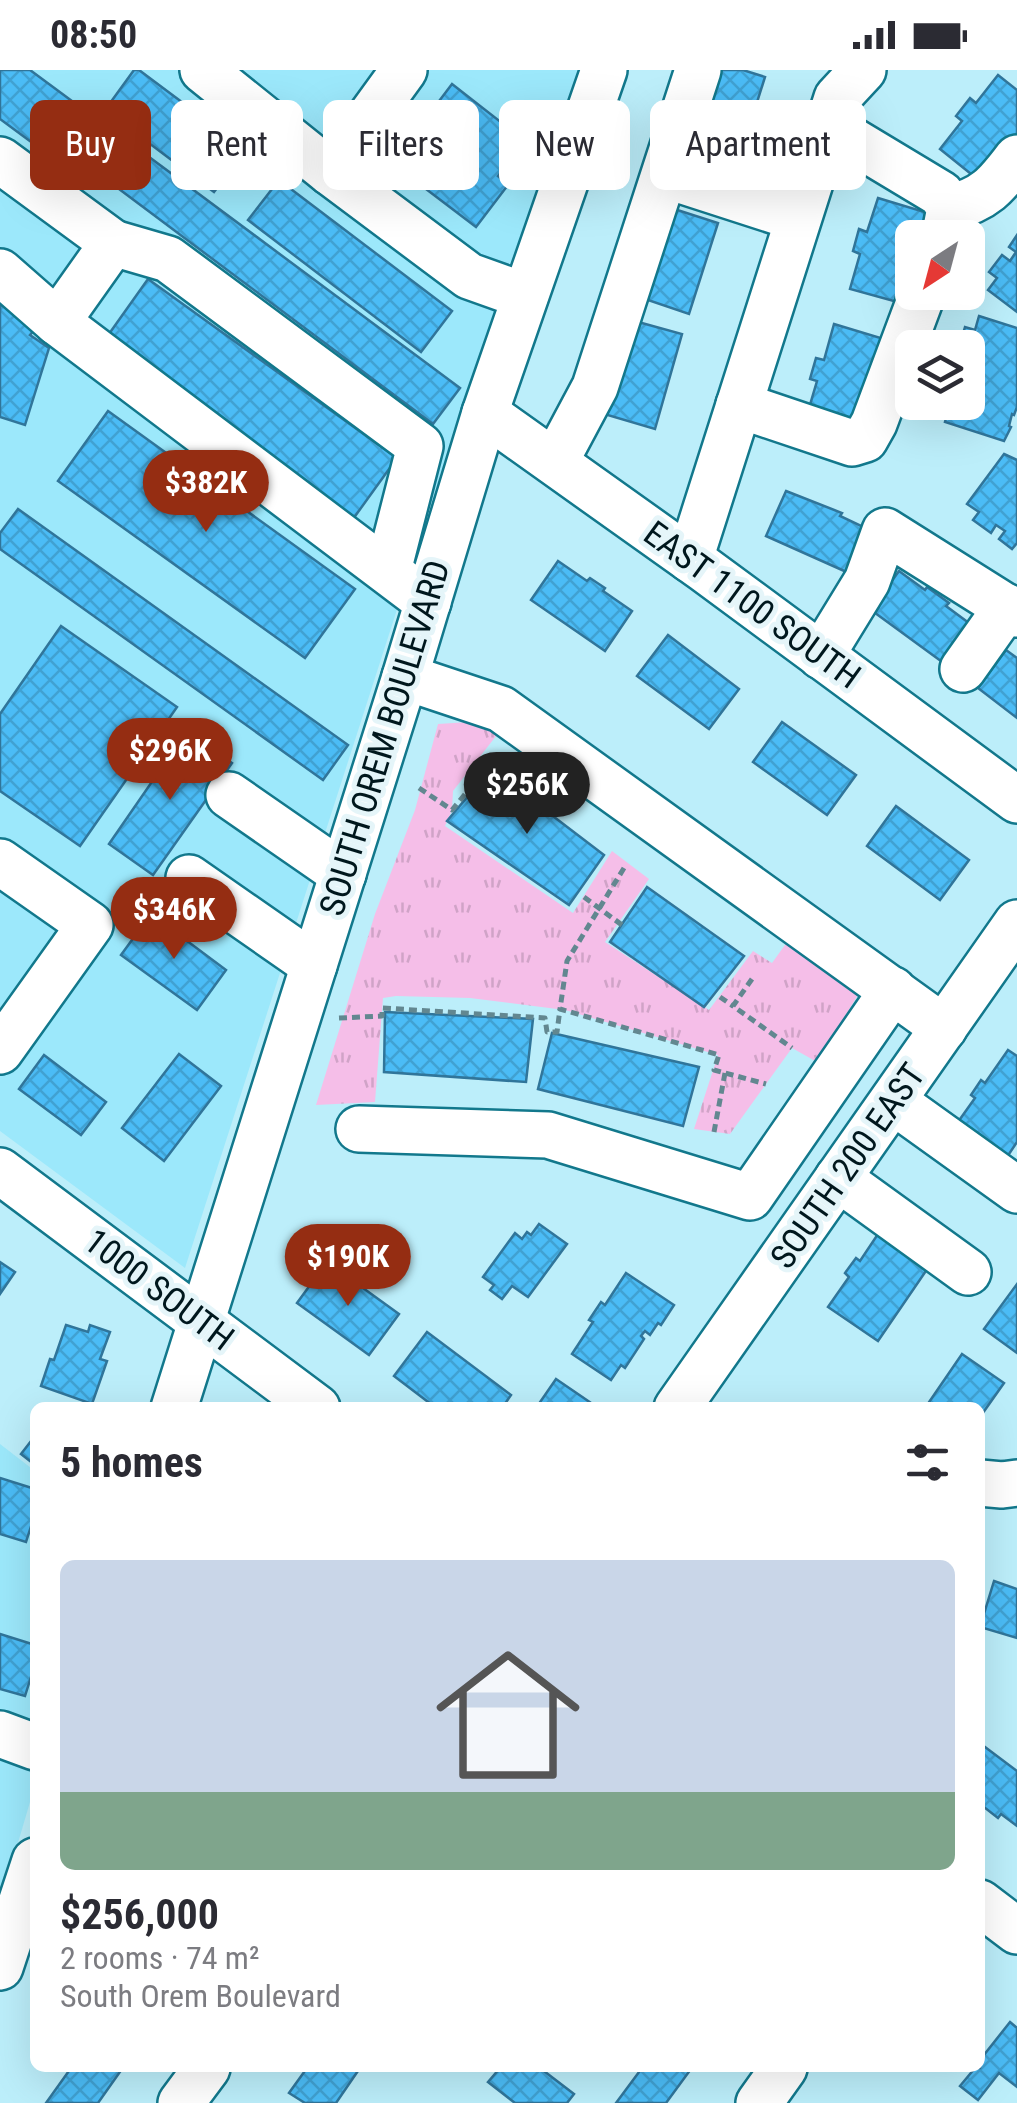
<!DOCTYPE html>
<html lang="en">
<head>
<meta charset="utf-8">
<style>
	body { margin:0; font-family:"Roboto Condensed",sans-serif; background:#f7f7f7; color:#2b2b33; height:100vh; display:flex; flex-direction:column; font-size:38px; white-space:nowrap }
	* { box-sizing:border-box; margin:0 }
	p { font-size:32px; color:#7c7c81 }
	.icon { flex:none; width:55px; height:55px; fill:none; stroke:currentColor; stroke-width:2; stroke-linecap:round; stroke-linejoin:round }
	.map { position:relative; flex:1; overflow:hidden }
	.side { position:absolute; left:30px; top:1332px; width:955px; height:670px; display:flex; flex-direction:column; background:#fff; border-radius:15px; box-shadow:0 10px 40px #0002 }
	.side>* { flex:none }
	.guide { position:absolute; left:30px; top:30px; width:958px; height:90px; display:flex; gap:20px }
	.needle { width:65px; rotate:216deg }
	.buttons { position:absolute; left:895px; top:150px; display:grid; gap:20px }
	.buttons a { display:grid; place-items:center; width:90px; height:90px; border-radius:15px; background:#fff; box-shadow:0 10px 40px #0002; font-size:50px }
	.price { position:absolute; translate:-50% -85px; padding:0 22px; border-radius:35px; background:#952d12; color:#fff; font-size:32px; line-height:65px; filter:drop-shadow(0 2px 5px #0008) }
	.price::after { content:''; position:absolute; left:50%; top:60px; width:30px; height:22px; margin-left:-15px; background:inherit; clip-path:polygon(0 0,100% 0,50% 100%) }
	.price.current { background:#222; color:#fff }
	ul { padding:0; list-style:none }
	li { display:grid; align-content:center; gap:20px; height:530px; padding:0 30px }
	li span { display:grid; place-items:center; height:310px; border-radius:15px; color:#555 }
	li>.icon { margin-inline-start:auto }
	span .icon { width:180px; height:180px; fill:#fffc; stroke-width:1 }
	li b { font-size:42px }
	h2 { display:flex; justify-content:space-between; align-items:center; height:120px; padding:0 30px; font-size:42px }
	.pill { padding:0 35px; border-radius:15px; background:#fff; box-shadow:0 10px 40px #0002; font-size:35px; line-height:90px }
	.pill.current { background:#952d12; color:#fff }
	.status { display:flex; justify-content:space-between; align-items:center; height:70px; padding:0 50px; background:#fff; direction:ltr }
	.status svg { height:28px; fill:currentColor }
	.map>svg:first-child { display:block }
	.built { fill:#9ce8fb }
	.grass { fill:url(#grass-tufts) }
	.building { fill:url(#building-cross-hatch); stroke:#30759a; stroke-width:2.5 }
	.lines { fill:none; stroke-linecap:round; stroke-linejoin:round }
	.minor-casing { stroke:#12788c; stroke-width:50 }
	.path { stroke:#628790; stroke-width:5; stroke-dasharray:8 5; stroke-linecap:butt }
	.minor { stroke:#fff; stroke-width:45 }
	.labels { text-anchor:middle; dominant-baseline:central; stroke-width:10; stroke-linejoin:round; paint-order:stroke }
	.street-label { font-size:35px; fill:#00171d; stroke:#e5f5f9 }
</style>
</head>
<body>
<div class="status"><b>08:50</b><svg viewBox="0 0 49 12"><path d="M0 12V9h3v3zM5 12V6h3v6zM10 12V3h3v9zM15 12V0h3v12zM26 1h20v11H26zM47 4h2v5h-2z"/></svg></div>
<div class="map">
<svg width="1017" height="2033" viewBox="0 0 1017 2033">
	<defs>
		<pattern id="grass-tufts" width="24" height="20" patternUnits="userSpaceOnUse" patternTransform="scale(2.5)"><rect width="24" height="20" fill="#f5bee8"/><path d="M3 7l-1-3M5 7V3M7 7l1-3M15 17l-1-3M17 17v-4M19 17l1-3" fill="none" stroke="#d0a3c7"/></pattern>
		<pattern id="building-cross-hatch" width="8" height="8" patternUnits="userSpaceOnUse" patternTransform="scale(2.5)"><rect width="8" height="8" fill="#4bbcf6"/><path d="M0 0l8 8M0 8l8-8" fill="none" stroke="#40a1d2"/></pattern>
	</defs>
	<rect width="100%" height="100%" fill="#bceefa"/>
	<g class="built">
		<polygon points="0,0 596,0 468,319 185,1198 0,1061"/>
		<polygon points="0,1374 35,1401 35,1715 0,1834"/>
	</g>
	<polygon class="grass" points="469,652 500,661 453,721 452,740 445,756 573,843 612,781 649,809 605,872 709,940 753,881 772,893 790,868 861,920 817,992 792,978 730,1064 694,1059 718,985 565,940 470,928 396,926 383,928 375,1032 316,1035 375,844 415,740 438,654"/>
	<g class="building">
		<polygon points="0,0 30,0 122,68 88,114 0,49"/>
		<polygon points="134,0 139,0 246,80 214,122 105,40"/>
		<polygon points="710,0 743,0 765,7 736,99 684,83"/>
		<polygon points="998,5 1017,20 1017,71 981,112 940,79 962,51 956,46 970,28 976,33"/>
		<polygon points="452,14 525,71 498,106 508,115 476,157 401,100 426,68 418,59"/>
		<polygon points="133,75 460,318 433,354 107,110"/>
		<polygon points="279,110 452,241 421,282 248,150"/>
		<polygon points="878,128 928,143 921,168 912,168 912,205 901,233 850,219 860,184 853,181 859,159 867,162"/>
		<polygon points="668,137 718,153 689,244 639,227"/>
		<polygon points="1017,165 1017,242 988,220 997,208 989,202 1002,185 1010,191 1016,182 1009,177"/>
		<polygon points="148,209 397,388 348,456 99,278"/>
		<polygon points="0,234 35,259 30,265 49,278 25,355 0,347"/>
		<polygon points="979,246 1017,258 1017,337 1014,345 1012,344 1009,356 1011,357 1004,371 945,352 948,341 939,339 941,332 968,332 968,278 960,274 965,257 975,260"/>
		<polygon points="631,250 682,264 655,359 604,344"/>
		<polygon points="834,254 884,269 857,360 807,345 817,311 810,309 816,288 824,290"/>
		<polygon points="108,341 355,519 305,588 58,411"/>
		<polygon points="1004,384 1017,390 1017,473 1012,479 999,469 1005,461 996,455 991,463 973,450 979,442 967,434"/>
		<polygon points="786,421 842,443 840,446 870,460 851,504 766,466"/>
		<polygon points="18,439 348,675 323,710 0,479 0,463"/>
		<polygon points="558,491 587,511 590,508 605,518 603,521 632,541 605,581 531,530"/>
		<polygon points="899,501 925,520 927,517 949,533 946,536 973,556 945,594 871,540"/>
		<polygon points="61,556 177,637 80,776 0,721 0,644"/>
		<polygon points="668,565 739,619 709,659 637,606"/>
		<polygon points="1006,580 1017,588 1017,648 978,618"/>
		<polygon points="782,652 856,705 827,745 753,692"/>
		<polygon points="187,661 232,693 153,805 109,774"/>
		<polygon points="491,699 604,785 569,835 447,751"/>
		<polygon points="896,736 969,790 940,830 867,776"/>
		<polygon points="647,817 744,886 704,937 610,872"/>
		<polygon points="151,844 226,900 197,940 121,885"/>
		<polygon points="385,942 533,949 526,1012 384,1002"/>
		<polygon points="552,963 699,997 683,1056 538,1019"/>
		<polygon points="1008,980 1017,986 1017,1072 1003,1093 953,1059 975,1028 971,1025 981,1010 985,1013"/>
		<polygon points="179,984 221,1016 164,1091 122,1058"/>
		<polygon points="44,985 106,1032 81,1065 19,1019"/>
		<polygon points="539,1154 567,1174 528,1227 512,1216 502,1229 490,1220 494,1215 483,1207 515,1163 522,1169 527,1162 531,1165"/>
		<polygon points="880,1161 930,1195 878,1271 828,1237 849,1207 845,1203 856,1188 860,1191"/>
		<polygon points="0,1192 15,1202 0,1224"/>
		<polygon points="327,1192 399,1244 369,1285 297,1233"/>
		<polygon points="626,1203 674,1235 661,1255 658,1253 650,1265 645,1261 641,1266 644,1269 625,1298 621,1295 611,1310 572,1284 593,1252 589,1250 601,1232 605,1235"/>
		<polygon points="1017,1214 1017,1283 984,1259"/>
		<polygon points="66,1255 88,1262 90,1255 110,1262 100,1289 107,1291 92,1334 41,1316 50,1289 54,1290"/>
		<polygon points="427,1262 511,1325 502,1338 436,1338 394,1306"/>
		<polygon points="962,1284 1004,1313 980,1347 980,1338 925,1338"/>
		<polygon points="556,1309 594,1335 593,1338 536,1338"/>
		<polygon points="35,1366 35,1395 21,1384"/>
		<polygon points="0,1408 35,1419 35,1444 26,1472 0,1464"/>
		<polygon points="994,1511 1017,1519 1017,1568 980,1557"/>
		<polygon points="0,1564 35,1575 35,1594 25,1626 0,1619"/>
		<polygon points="981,1674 1017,1701 1017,1756 1001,1744 998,1748 980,1734"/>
		<polygon points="1010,1952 1017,1958 1017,2017 999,2003 978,2030 960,2016 975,1998 980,1998 980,1990"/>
		<polygon points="71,1998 120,1998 122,1999 98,2033 46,2033"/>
		<polygon points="307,1998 360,1998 336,2033 305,2033 289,2023"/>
		<polygon points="500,1998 540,1998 574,2024 567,2033 515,2033 488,2012"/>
		<polygon points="642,1998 689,1998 691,1999 666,2033 616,2033"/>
	</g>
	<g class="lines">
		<defs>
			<g id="minor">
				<polyline points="203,0 330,102 469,206 525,226"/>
				<polyline points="828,56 941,124 950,138 944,168"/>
				<polyline points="0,90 113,173 57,252 428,532"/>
				<polyline points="330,102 404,0"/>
				<polyline points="665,105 798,148"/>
				<path d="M950 138C985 129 996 116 1017 88"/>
				<polyline points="113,173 168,189 420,376 388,501"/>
				<polyline points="0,202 57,252"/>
				<polyline points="739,335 852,373 865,369 874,353 923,222"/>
				<polyline points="485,343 704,499 1017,730"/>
				<polyline points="555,392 595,317 698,0"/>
				<polyline points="690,489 837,28 863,0"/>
				<polyline points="821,586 867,511 885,461 1017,544"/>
				<polyline points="963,599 1007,537"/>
				<polyline points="405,607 501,639 944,958"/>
				<polyline points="229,725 343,804"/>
				<polyline points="0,792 90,855 0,981"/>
				<polyline points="189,808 314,895"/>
				<polyline points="893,1031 1017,1120"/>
				<polyline points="359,1059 548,1065 750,1127 893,920"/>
				<polyline points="0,1101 317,1338"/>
				<polyline points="838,1108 968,1202"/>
				<polyline points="174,1338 405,607 485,343 604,0"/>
				<polyline points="677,1338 1017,853"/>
				<polyline points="980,1413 1002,1415 1017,1413"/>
				<polyline points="0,1664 35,1677"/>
				<polyline points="980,1833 1017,1861"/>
				<polyline points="0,1897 35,1791"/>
				<polyline points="181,2033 207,1998"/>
				<polyline points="759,2033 784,1998"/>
			</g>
		</defs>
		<use href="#minor" class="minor-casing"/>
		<g class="path">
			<polyline points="419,718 452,740 489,695"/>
			<polyline points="624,798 567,891 560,939 719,985 714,1000 766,1014"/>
			<polyline points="584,827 622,855"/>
			<polyline points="752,909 733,936 792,978"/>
			<polyline points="720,927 733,936"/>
			<polyline points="339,948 382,946 382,938 545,948 547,962 557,962 560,939"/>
			<polyline points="714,1062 725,1003"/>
		</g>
		<use href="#minor" class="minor"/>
	</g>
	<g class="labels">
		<g class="street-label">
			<text transform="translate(752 535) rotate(36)">EAST 1100 SOUTH</text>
			<text transform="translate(385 668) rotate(-73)">SOUTH OREM BOULEVARD</text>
			<text transform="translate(848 1096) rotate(-55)">SOUTH 200 EAST</text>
			<text transform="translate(159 1220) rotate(37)">1000 SOUTH</text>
		</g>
	</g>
</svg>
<div class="buttons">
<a><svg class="needle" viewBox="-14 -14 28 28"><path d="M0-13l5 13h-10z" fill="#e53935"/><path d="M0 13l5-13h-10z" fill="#7c7c81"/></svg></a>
<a><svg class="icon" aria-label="layers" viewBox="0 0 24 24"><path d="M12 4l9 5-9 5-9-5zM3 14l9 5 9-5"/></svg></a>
</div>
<b class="price" style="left:206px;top:465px">$382K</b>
<b class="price" style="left:170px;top:733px">$296K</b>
<b class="price current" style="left:527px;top:767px">$256K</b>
<b class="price" style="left:174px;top:892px">$346K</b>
<b class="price" style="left:348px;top:1239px">$190K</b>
<div class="guide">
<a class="pill current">Buy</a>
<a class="pill">Rent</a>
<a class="pill">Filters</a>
<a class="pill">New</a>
<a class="pill">Apartment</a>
</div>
<section class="side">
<h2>5 homes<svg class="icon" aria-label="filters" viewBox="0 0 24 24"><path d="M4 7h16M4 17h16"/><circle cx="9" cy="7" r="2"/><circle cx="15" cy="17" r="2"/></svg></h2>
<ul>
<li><span style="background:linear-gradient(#c9d6e8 75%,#7fa58c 0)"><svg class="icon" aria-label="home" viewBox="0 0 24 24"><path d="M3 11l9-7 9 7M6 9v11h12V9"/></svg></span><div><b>$256,000</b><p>2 rooms · 74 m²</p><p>South Orem Boulevard</p></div></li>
</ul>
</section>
</div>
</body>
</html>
